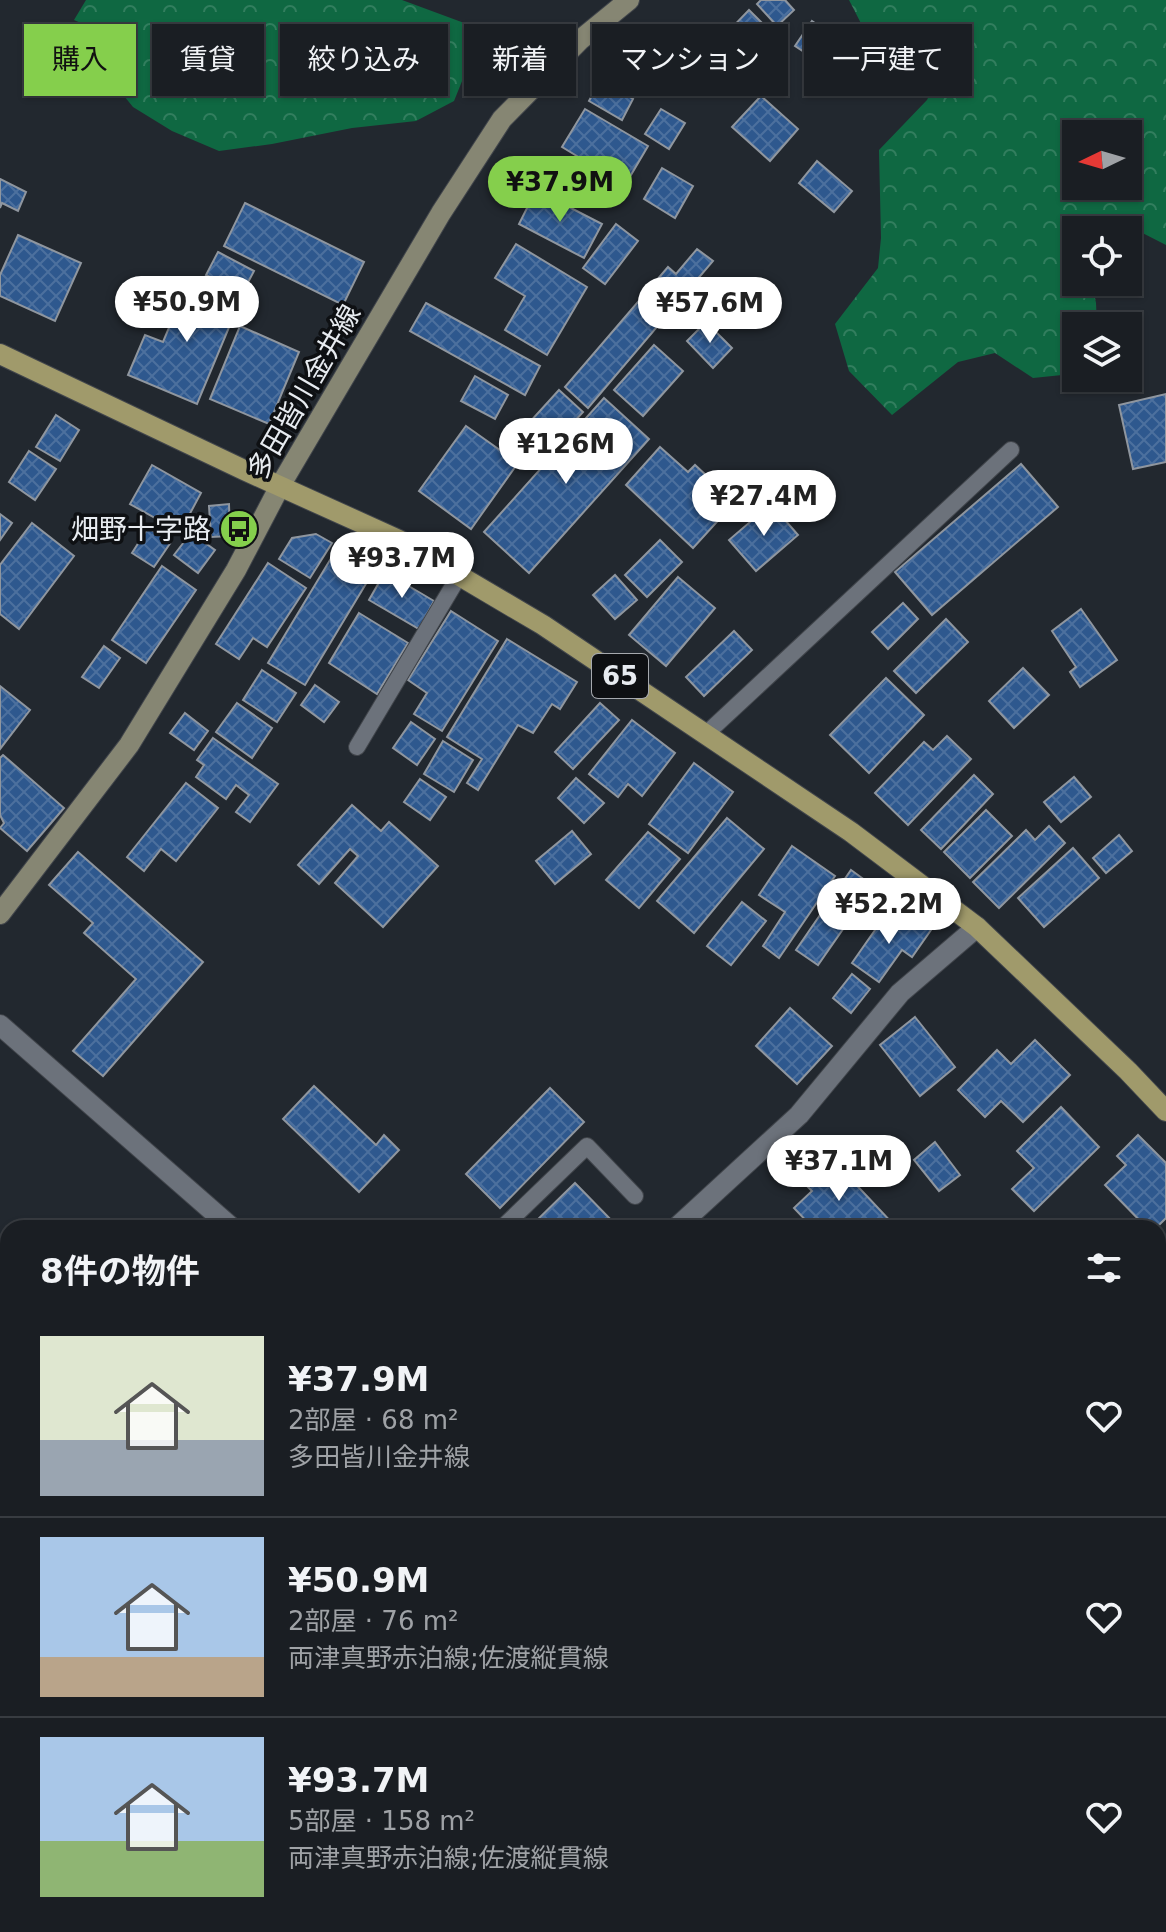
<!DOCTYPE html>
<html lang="ja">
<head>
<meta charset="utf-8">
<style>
	body { margin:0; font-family:"DejaVu Sans","Noto Sans JP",sans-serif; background:#272b30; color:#f1f3f6; height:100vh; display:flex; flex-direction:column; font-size:30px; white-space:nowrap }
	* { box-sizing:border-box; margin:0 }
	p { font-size:26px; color:#9fa2a6 }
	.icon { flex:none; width:44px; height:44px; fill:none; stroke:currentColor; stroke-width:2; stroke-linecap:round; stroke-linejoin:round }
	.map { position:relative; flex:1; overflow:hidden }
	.sheet { position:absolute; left:0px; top:1220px; width:1166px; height:712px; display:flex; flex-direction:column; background:#1a1e23; border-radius:24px 24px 0 0; box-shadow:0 2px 6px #0004,0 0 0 2px #383c41 }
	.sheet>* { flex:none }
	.guide { position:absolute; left:24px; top:24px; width:1118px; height:72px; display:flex; gap:16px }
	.needle { width:52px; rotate:265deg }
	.fabs { position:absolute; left:1062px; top:120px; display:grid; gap:16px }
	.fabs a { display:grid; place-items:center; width:80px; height:80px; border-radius:0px; background:#1a1e23; box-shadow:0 2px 6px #0004,0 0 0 2px #383c41; font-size:40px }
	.price { position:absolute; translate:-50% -68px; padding:0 18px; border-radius:28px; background:#fff; color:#222; font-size:26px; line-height:52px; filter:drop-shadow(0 2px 4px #0008) }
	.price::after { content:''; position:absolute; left:50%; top:48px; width:24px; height:18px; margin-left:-12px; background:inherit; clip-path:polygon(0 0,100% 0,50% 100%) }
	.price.current { background:#85cf4c; color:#111 }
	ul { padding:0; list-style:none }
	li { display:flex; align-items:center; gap:24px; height:200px; padding:0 40px }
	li+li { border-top:2px solid #383c41 }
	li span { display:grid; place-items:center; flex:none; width:224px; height:160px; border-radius:0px; color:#555 }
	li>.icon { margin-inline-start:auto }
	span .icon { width:96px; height:96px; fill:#fffc; stroke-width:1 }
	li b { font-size:34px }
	h2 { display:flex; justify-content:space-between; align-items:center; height:96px; padding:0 40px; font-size:34px }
	.pill { padding:0 28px; border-radius:0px; background:#1a1e23; box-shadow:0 2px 6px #0004,0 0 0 2px #383c41; font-size:28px; line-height:72px }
	.pill.current { background:#85cf4c; color:#111 }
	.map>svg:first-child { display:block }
	.forest { fill:url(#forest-crowns); fill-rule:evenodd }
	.building { fill:url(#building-cross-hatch); stroke:#8f969f; stroke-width:2 }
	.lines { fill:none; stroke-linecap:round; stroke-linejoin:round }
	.service-casing { stroke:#41454b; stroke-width:18 }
	.minor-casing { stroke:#41454b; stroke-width:22 }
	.tertiary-casing { stroke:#41454b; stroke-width:22 }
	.secondary-casing { stroke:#41454b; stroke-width:22 }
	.primary-casing { stroke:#41454b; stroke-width:22 }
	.service { stroke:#6c727b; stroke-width:16 }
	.minor { stroke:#6c727b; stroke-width:20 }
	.tertiary { stroke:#6c727b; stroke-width:20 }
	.secondary { stroke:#868673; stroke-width:20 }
	.primary { stroke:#a09a6b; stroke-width:20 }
	.labels { text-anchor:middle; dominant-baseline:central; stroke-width:7; stroke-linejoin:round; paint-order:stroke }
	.shield { fill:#0e1013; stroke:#a6a9ae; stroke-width:2 }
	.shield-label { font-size:26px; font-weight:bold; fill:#e7ebf0 }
	.street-label { font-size:28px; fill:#e7ebf0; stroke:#0e1013 }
	.poi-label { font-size:28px; fill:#e7ebf0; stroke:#0e1013; text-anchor:end }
</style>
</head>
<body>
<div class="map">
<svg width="1166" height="1932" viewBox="0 0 1166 1932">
	<defs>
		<pattern id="forest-crowns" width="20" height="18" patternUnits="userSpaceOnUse" patternTransform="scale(2)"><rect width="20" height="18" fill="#0f6842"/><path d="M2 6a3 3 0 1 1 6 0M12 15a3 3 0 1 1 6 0" fill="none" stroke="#327e5e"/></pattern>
		<pattern id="building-cross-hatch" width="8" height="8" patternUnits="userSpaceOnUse" patternTransform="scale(2)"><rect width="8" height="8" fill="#2e588e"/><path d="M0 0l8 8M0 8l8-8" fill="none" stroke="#4c709e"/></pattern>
	</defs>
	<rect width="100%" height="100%" fill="#22282f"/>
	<g class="forest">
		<polygon points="86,0 402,0 475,27 475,49 454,101 416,121 352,128 272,144 219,151 172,131 133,107 103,70 106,34 74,20"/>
		<path d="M849 0H1166V245L1119 221 1094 230H1076V282H1092L1096 303 1097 326H1076V366L1062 375 1033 378 995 353 958 362 892 415 849 371 835 324 878 268 881 238 879 150 927 100 948 57 938 36 868 37ZM1076 134H1128V186H1076Z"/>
	</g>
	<g class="building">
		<polygon points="761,0 785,0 794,10 777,26 757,4"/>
		<polygon points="749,10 779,40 729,92 699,62"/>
		<polygon points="812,21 837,38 821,63 795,46"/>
		<polygon points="601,80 633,99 622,120 589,101"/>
		<polygon points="761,96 798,129 770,161 732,127"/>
		<polygon points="585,109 648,146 625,185 562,147"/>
		<polygon points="661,109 685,123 669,149 645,134"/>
		<polygon points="817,161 852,191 834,212 799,183"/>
		<polygon points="662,168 693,186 675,218 644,199"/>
		<polygon points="0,179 26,192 18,211 2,203 0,208"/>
		<polygon points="536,190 602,224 584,258 519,224"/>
		<polygon points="245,203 364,262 343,305 224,246"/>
		<polygon points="616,224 638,241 605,284 583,268"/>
		<polygon points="18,235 81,263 55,321 0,296 0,275"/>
		<polygon points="516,244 587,287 547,355 505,330 525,296 495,278"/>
		<polygon points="697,249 713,261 588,408 565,387 668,267 676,274"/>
		<polygon points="218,252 254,271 242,294 206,275"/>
		<polygon points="189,280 240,301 197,404 128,375 145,335 163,342"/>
		<polygon points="426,303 540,366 525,395 410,331"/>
		<polygon points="706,322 732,348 713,368 687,341"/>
		<polygon points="240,326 299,352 269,424 210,399"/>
		<polygon points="654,345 683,371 643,416 614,390"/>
		<polygon points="475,376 508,395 495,419 461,401"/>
		<polygon points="559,390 583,412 532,468 508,446"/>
		<polygon points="1166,394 1166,462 1133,469 1119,405"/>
		<polygon points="604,398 649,439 529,573 484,532"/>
		<polygon points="56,415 79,430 60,461 36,447"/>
		<polygon points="466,426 518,463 471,529 419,491"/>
		<polygon points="660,447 688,472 695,465 735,502 693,548 626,485"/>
		<polygon points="29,451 56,469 35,500 9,482"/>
		<polygon points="1021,464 1058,507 932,615 895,572"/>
		<polygon points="152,465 201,493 180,532 130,504"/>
		<polygon points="229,504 230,536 211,537 209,506"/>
		<polygon points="771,504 798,535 756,571 729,540"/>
		<polygon points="0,514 12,523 0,540"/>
		<polygon points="32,523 74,556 19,629 0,614 0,565"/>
		<polygon points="148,528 171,542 154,567 132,553"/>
		<polygon points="191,533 215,550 198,573 174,555"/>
		<polygon points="316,534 332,543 310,578 279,559 292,538"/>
		<polygon points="660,540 682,562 647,597 625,575"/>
		<polygon points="336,550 373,572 305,685 268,663"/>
		<polygon points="268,563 306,588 267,647 253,638 239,659 216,644"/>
		<polygon points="162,566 196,590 146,663 112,640"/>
		<polygon points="385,572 434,601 419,629 369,600"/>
		<polygon points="615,575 637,600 615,619 593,595"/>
		<polygon points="678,577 715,608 666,666 629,635"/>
		<polygon points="903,603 918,619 888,649 872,632"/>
		<polygon points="1081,609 1117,660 1080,687 1070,672 1076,667 1052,631"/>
		<polygon points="451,611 498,641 442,731 414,714 427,693 408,680"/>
		<polygon points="359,613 408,643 377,694 329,663"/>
		<polygon points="946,619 968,642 916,693 894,671"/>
		<polygon points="734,631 752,650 704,696 686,677"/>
		<polygon points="507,639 577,682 560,709 552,704 533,733 518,725 478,790 467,783 482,759 447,737"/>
		<polygon points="104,646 120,658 99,688 82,677"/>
		<polygon points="1023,668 1049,695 1014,728 989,701"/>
		<polygon points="262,670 296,693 277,722 243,700"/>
		<polygon points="886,678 924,715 869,773 830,735"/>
		<polygon points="315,685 339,702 324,722 301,705"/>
		<polygon points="0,686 30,710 0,749"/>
		<polygon points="237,703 272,728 252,758 216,732"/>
		<polygon points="600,703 619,720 573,769 555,752"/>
		<polygon points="185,713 208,731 194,750 170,733"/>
		<polygon points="632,720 675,753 642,796 628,784 618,797 589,774"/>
		<polygon points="411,722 435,739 417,765 393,748"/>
		<polygon points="947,736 971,759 908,825 875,793 924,742 933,750"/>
		<polygon points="213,738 278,784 250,822 236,812 249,795 236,785 226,799 196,777 204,765 197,760"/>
		<polygon points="443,741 473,760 454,792 424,774"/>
		<polygon points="3,755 64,808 27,851 0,828 4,823 0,815 0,758"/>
		<polygon points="694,763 733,792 688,853 649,824"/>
		<polygon points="974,775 993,794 941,849 921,830"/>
		<polygon points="1074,777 1091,797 1061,822 1044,802"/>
		<polygon points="576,778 604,803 584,823 558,798"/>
		<polygon points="420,779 446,797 430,820 404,802"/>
		<polygon points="186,783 218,808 176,861 161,849 144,871 127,857"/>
		<polygon points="352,805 381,831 389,822 438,866 383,927 335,883 358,856 350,849 319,884 298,865"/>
		<polygon points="986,810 1012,836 970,878 944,852"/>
		<polygon points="727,818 764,849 694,933 657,901"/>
		<polygon points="1049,826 1065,843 999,908 973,882 1026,830 1035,840"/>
		<polygon points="572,831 591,854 555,884 536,861"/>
		<polygon points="648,832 680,859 639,908 606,880"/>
		<polygon points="1119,835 1132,851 1106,873 1093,858"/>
		<polygon points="792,846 835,876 779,958 763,946 785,912 759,895"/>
		<polygon points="1073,848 1099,878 1044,927 1018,898"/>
		<polygon points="78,852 203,962 103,1076 73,1051 136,979 84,933 93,923 49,885"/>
		<polygon points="851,870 873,886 818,965 796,950"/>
		<polygon points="742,902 766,921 731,965 707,946"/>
		<polygon points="887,913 909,929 916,919 931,930 912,957 902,950 879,982 852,963"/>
		<polygon points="852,974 870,989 851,1013 833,998"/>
		<polygon points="790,1008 832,1046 797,1084 756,1046"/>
		<polygon points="915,1017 955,1067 920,1096 880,1045"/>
		<polygon points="1035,1040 1070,1075 1023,1122 1001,1101 985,1117 958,1090 997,1050 1011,1064"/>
		<polygon points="314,1086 376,1145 384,1135 399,1150 359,1192 283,1119"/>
		<polygon points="550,1088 584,1122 500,1208 466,1174"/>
		<polygon points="1061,1107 1099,1147 1034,1211 1012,1189 1034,1168 1017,1151"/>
		<polygon points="1138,1135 1166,1163 1166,1218 1156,1228 1147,1228 1105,1185 1126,1165 1117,1156"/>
		<polygon points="935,1142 960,1175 939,1191 914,1160"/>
		<polygon points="833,1160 894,1225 891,1228 813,1228 794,1208 812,1191 806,1185"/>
		<polygon points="575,1183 615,1224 610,1228 529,1228"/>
		<polygon points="1166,1323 1166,1357 1158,1349 1158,1332"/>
		<polygon points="1166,1402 1166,1462 1158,1455 1158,1411"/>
		<polygon points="1166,1500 1166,1529 1158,1538 1158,1508"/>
		<polygon points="1166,1688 1166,1755 1159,1762 1158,1697"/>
		<polygon points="1166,1830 1166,1901 1158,1892 1158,1837"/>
		<polygon points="78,1924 121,1924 122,1932 79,1932"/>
		<polygon points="151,1924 194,1924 195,1932 152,1932"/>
		<polygon points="306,1924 344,1924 325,1932 309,1932"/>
		<polygon points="408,1924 420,1924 424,1932 389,1932"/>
		<polygon points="837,1924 905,1924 910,1932 826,1932"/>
	</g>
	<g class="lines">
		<defs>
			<g id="service">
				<polyline points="706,734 1011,450"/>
				<polyline points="357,747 459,576"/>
				<polyline points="502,1228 587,1146 635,1196"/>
			</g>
			<g id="minor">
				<polyline points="676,1228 799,1115 900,993 977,927"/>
				<polyline points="1158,1792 1166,1782"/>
				<polyline points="0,1899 8,1896"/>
				<polyline points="46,1924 47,1932"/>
				<polyline points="231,1924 232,1932"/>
				<polyline points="1042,1932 1049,1924"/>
			</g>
			<g id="tertiary">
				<polyline points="0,1025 232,1228"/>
				<polyline points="1059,1924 1070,1932"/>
			</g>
			<polyline id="secondary" points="0,914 129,745 236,570 280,486 441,213 502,119 580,40 629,0"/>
			<polyline id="primary" points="0,354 244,470 399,540 543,625 851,832 977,927 1128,1071 1166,1111"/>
		</defs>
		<use href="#service" class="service-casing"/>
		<use href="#minor" class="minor-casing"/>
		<use href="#tertiary" class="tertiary-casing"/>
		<use href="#secondary" class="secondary-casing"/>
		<use href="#primary" class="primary-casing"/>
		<use href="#service" class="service"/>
		<use href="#minor" class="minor"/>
		<use href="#tertiary" class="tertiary"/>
		<use href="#secondary" class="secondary"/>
		<use href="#primary" class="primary"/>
	</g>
	<defs>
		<symbol id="bus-disc" viewBox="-11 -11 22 22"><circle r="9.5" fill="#85cf4c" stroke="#0e1013"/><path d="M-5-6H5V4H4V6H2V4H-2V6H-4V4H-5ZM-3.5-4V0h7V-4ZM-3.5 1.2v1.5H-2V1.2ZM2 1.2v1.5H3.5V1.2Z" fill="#111"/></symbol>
	</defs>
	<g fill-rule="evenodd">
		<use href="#bus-disc" x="217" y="507" width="44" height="44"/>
	</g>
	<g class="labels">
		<rect class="shield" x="592" y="654" width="56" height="44" rx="6"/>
		<g class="shield-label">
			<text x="620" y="676">65</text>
		</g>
		<g class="street-label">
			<text transform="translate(304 392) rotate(-60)">多田皆川金井線</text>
		</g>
		<g class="poi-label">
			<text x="211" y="529">畑野十字路</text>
		</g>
	</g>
</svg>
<div class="fabs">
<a><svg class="needle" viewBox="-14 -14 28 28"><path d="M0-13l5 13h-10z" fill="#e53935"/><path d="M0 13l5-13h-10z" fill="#9fa2a6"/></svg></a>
<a><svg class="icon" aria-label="locate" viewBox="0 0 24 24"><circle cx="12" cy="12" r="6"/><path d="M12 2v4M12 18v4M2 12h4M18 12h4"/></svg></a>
<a><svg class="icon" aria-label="layers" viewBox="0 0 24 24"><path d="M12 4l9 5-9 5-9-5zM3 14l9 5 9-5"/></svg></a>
</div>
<b class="price current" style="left:560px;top:224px">¥37.9M</b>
<b class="price" style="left:187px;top:344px">¥50.9M</b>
<b class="price" style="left:710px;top:345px">¥57.6M</b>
<b class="price" style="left:566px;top:486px">¥126M</b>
<b class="price" style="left:764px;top:538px">¥27.4M</b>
<b class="price" style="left:402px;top:600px">¥93.7M</b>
<b class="price" style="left:889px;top:946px">¥52.2M</b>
<b class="price" style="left:839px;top:1203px">¥37.1M</b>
<div class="guide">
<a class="pill current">購入</a>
<a class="pill">賃貸</a>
<a class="pill">絞り込み</a>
<a class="pill">新着</a>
<a class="pill">マンション</a>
<a class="pill">一戸建て</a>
</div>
<section class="sheet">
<h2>8件の物件<svg class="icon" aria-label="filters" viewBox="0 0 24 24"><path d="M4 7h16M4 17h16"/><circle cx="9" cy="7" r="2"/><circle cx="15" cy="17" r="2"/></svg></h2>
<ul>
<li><span style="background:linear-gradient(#dfe7d0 65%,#9aa5b1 0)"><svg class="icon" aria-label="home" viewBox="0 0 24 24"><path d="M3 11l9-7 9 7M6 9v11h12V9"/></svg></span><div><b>¥37.9M</b><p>2部屋 · 68 m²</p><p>多田皆川金井線</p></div><svg class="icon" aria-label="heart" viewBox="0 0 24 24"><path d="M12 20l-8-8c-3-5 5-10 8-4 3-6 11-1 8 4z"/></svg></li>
<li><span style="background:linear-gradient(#a9c7e8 75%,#b9a48a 0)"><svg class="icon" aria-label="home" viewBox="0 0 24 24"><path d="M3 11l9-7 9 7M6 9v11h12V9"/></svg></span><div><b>¥50.9M</b><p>2部屋 · 76 m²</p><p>両津真野赤泊線;佐渡縦貫線</p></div><svg class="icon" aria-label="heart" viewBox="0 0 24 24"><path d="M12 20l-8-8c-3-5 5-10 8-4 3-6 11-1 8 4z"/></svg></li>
<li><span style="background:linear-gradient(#a9c7e8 65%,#8fb573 0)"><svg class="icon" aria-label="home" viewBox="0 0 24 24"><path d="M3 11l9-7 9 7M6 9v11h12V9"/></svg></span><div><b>¥93.7M</b><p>5部屋 · 158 m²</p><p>両津真野赤泊線;佐渡縦貫線</p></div><svg class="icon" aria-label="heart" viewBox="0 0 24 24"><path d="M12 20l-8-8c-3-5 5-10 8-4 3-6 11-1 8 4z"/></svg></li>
</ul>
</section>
</div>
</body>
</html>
